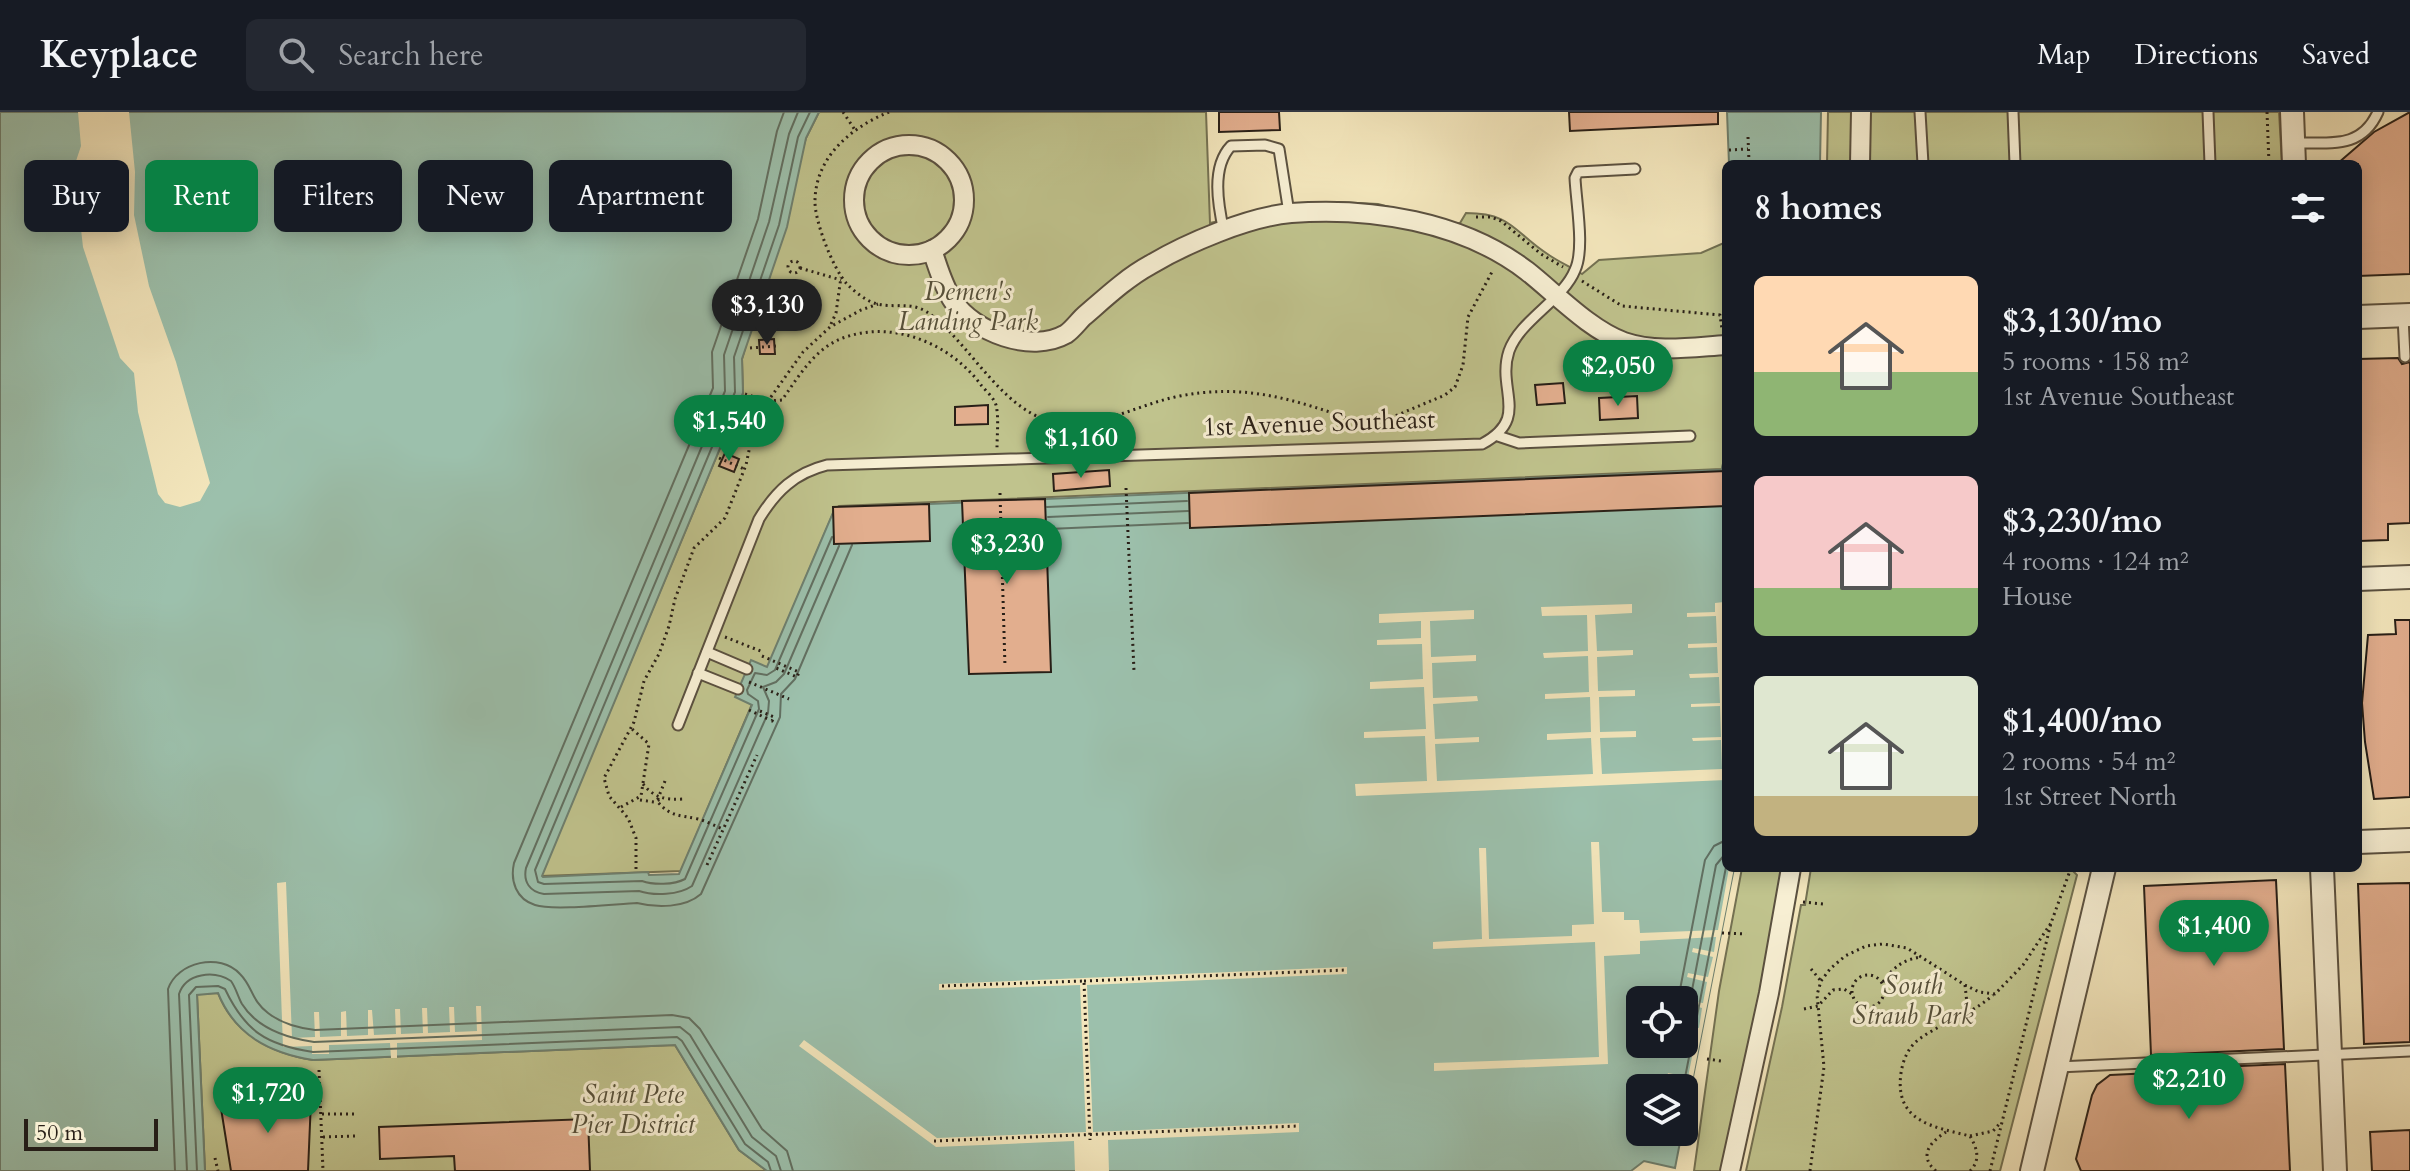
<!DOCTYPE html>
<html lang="en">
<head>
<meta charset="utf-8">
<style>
	body { margin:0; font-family:Cardo,serif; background:#242831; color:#f1f3f6; height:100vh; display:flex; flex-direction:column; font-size:30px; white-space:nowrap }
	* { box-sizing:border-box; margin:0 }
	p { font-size:26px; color:#9ea1a6 }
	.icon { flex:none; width:44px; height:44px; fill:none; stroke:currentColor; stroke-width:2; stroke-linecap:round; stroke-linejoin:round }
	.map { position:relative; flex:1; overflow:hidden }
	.details { position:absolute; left:1722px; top:48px; width:640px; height:712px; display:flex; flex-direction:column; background:#171b24; border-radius:12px; box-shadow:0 4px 20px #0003 }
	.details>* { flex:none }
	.hud { position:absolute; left:24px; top:48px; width:760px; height:72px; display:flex; gap:16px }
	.buttons { position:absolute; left:1626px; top:874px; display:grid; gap:16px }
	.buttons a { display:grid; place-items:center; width:72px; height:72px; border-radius:12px; background:#171b24; box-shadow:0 4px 20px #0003; font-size:40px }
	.scale { position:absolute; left:24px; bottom:20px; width:134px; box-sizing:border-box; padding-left:8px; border:4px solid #281f17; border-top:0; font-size:22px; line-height:28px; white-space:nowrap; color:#281f17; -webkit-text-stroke:6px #f7efd3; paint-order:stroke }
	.price { position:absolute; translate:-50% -68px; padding:0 18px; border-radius:28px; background:#0b8043; color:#fff; font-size:26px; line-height:52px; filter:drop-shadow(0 2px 4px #0008) }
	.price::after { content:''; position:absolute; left:50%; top:48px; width:24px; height:18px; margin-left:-12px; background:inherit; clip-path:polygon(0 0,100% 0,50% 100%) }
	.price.on { background:#222; color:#fff }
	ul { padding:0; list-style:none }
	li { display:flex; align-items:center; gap:24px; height:200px; padding:0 32px }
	li span { display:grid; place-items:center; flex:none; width:224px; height:160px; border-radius:12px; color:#555 }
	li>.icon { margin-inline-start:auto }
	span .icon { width:96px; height:96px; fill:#fffc; stroke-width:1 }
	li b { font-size:34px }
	h2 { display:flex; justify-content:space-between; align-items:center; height:96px; padding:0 32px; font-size:34px }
	.chip { padding:0 28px; border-radius:12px; background:#171b24; box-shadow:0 4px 20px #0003; font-size:28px; line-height:72px }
	.chip.on { background:#0b8043; color:#fff }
	header { display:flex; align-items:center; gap:48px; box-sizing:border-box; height:112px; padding:0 40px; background:#171b24; border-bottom:2px solid #363941 }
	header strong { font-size:38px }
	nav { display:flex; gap:44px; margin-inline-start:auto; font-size:28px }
	.search { width:560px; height:72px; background:#242831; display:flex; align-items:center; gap:20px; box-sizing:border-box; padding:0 28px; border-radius:12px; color:#9ea1a6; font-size:30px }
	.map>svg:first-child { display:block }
	.green { fill:#c0c38d; stroke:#747152; stroke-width:2 }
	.water { fill:#9cc0ac; stroke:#6e8070; stroke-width:2; fill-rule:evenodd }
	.pier { fill:#f3e6bc }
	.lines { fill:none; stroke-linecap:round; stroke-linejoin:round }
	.shore { stroke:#627062; stroke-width:2 }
	.building { fill:#e2ae8e; stroke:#281f17; stroke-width:2 }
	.service-casing { stroke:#5b5140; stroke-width:13 }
	.minor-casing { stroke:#5b5140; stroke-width:22 }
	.tertiary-casing { stroke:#5b5140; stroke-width:26 }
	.path { stroke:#281f17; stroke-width:3; stroke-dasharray:2 4; stroke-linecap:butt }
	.service { stroke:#f7efd3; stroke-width:9 }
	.minor { stroke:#f7efd3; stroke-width:18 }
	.tertiary { stroke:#f7efd3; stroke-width:22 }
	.labels { text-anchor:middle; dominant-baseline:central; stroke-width:6; stroke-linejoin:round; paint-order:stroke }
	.park-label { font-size:26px; font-style:italic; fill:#56503a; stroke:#f7efd3 }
	.street-label { font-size:26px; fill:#281f17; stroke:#f7efd3 }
</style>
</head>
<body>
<header>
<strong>Keyplace</strong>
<div class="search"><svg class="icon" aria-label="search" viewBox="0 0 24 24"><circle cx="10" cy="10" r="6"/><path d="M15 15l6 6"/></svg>Search here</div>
<nav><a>Map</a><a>Directions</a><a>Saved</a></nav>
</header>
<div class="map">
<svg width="2410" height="1059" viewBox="0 0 2410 1059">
	<rect width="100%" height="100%" fill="#f3e6bc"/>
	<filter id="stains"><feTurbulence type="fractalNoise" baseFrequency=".0025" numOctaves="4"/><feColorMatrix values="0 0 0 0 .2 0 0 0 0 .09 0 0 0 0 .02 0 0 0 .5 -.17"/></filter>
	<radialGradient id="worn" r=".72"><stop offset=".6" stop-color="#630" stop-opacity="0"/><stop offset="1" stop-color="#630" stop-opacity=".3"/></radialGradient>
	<g class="green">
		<path d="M819 0H1206L1210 111 1297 91 1337 90 1378 92 1455 112 1460 111 1466 101C1513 101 1514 121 1549 143 1559 150 1571 155 1582 162L1599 148 1701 141 1726 130V335L1722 357 839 394 835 397 681 759 541 764 743 281 742 247 806 26Z"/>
		<polygon points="1828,0 1851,0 1851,52 1827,52"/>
		<polygon points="1870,0 2279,0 2282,52 1869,52"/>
		<polygon points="1742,756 1782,756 1760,878 1721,1059 1694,1059 1719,879"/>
		<polygon points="1811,756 2070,756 2077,763 2000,1059 1746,1059 1782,895 1801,793 1805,793"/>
		<path d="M218 881C234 922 271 941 313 948L675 933 739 1038 767 1059H205L197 882Z"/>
	</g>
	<g class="water">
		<path d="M0 0H819L806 26 787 115 742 247 743 281 542 764 543 765 648 760 649 763 679 762 752 593 735 585 751 548 767 555 835 396 1722 358 1726 335V756H1734L1684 1011V976H1640V1020H1682L1675 1056 1644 1049 1631 1059H767L739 1038 675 933 313 948C269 941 235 923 218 881L197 883 205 1059H0ZM1640 888H1684V932H1640Z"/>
		<polygon points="1727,0 1821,0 1820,52 1729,52"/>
	</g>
	<g class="pier">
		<polygon points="78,0 129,0 135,60 134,103 149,174 176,250 210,371 200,389 180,395 165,391 158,382 138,300 134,261 120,246 83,135 74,55 81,34"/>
		<polygon points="1724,490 1726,668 1356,684 1355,672 1427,669 1425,624 1364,626 1364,620 1426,617 1424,575 1370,577 1370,570 1423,567 1422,532 1377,533 1377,528 1421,526 1421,509 1379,511 1379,502 1474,498 1474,507 1430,509 1431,545 1476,543 1476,549 1432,551 1433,586 1477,584 1478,589 1433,592 1435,627 1479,625 1479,630 1435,632 1437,669 1593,662 1591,626 1547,628 1547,622 1591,620 1590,585 1545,587 1545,582 1589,580 1588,544 1544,546 1543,541 1588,539 1587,503 1542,504 1541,495 1632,492 1632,501 1595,503 1597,539 1633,538 1633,543 1597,545 1598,579 1635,578 1635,584 1599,585 1600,620 1636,619 1636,625 1600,626 1602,662 1722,657 1721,628 1693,629 1692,626 1721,625 1720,594 1691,595 1691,592 1720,591 1719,565 1690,566 1689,562 1718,561 1717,535 1688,536 1688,532 1717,531 1716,504 1687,505 1687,501 1715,500 1715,491"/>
		<polygon points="1591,730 1599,730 1602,800 1624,800 1624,808 1639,808 1640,821 1718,818 1729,756 1734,756 1684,1011 1684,985 1687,970 1667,965 1668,961 1688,965 1692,945 1672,941 1673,936 1694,941 1698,921 1684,918 1684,913 1699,916 1702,896 1684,891 1682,888 1703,891 1707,870 1687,865 1688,861 1708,865 1713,845 1692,840 1693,836 1714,840 1716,825 1640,829 1640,842 1604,844 1608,952 1434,959 1434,951 1599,945 1595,830 1433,837 1433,830 1482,827 1479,736 1486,736 1489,827 1572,824 1572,813 1594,812"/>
		<polygon points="286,770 292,926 315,925 314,900 319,900 320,925 341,924 341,900 346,899 347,924 368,923 368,898 372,898 374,923 396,922 395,897 400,897 401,922 423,921 422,896 427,896 428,921 450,920 449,895 454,895 455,920 477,919 476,894 481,894 482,928 397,931 397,946 391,946 390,931 329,933 329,942 312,942 312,934 283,935 277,771"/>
		<polygon points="1347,855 1347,862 1087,873 1093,1020 1299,1011 1299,1020 1108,1028 1109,1059 1075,1059 1074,1029 936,1035 799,934 804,928 937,1026 1086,1020 1080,873 939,878 939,872"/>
	</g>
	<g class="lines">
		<g class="shore">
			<path d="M784 0 777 19 758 107 712 240 713 276 514 751C510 769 516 787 535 793 553 799 615 792 637 791 657 796 685 796 701 782L780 605 781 582 795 567 852 433"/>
			<path d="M798 0 789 22 769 110 724 243 725 279 526 756C523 770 530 780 544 782L639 779C654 784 679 783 692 774L768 601 769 589 763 575 776 570 784 562 839 434"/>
			<path d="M810 0 798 25 779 113 734 245 735 280 535 758 538 770 544 772 642 769C653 773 674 773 685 767L759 597 758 589 748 582 747 578 755 561 767 563 775 558 832 425"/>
			<polyline points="1047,395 1187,389"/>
			<polyline points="1048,405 1188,399"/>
			<polyline points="1048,417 1188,411"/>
			<polyline points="1678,888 1705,748 1714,734 1726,728"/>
			<polyline points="1684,920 1716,753 1726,741"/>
			<polyline points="1683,976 1726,755"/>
			<path d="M175 1059 168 877C177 850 220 840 240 862 253 875 251 888 268 901 282 912 298 916 315 918L672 903 689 906 700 917 762 1017 787 1039 793 1059"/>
			<path d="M187 1059 179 882C186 861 214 858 231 869 236 876 238 885 242 892 257 916 287 926 314 930L680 915 690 923 752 1025 776 1044 781 1059"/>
			<path d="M197 1059 189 883 196 875 218 874 225 877C245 919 266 933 313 940L677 925 682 929 745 1032 768 1050 771 1059"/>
		</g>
	</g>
	<g class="building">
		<polygon points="1219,0 1279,0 1280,18 1219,20"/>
		<polygon points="1569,0 1718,0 1718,12 1570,19"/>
		<polygon points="2410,0 2410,162 2358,164 2358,52 2337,52 2374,20"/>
		<polygon points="775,179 789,184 785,197 770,192"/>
		<polygon points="774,227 775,242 760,242 759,228"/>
		<polygon points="2398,246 2402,252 2410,250 2410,411 2388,412 2388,428 2359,429 2358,247"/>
		<polygon points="1563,271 1565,291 1537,293 1535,273"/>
		<polygon points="1637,284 1638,306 1600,308 1599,286"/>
		<polygon points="988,293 988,312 955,313 955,295"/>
		<polygon points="725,341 739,347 734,360 719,354"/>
		<polygon points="1109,358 1110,374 1054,379 1053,362"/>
		<polygon points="1726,359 1726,394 1190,416 1189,381"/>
		<polygon points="1045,387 1051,560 969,562 962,389"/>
		<polygon points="929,392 930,429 834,432 833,395"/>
		<polygon points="2395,508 2410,508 2410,685 2374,687 2365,630 2362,591 2368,523 2396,522"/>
		<polygon points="2276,768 2284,937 2151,943 2144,774"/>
		<polygon points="2410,771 2410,930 2364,932 2358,772"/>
		<polygon points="2285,952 2290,1059 2081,1059 2076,1047 2092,983 2097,973 2110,963 2152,961 2152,958"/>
		<polygon points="311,988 308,1059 231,1059 220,990"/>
		<polygon points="588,1007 590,1059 455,1059 454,1044 380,1047 379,1015"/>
		<polygon points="2410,1018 2410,1059 2372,1059 2370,1020"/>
	</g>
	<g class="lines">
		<defs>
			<g id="service">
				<polyline points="1920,0 1923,52"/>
				<polyline points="2013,0 2015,52"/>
				<polyline points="2208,0 2210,52"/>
				<path d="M2293 31C2330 30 2361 38 2378 0"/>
				<path d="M1224 120C1218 93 1211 55 1231 34L1265 33 1279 37 1289 101"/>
				<polyline points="2403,205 2405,245"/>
				<polyline points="1498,324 1519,331 1690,324"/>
				<polyline points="707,540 747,557"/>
				<polyline points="698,561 738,577"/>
				<path d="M678 613 759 407C776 379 795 361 827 353L1482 332C1531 306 1496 278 1509 239 1520 208 1563 188 1575 158 1585 137 1576 90 1575 66L1578 60 1635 57"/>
				<polyline points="2058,955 2410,939"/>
			</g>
			<g id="minor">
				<circle cx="909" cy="88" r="55"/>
				<polyline points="1860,52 1861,0"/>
				<path d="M932 138C938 155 943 174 953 189 974 220 1031 242 1066 222 1072 218 1078 210 1083 205 1104 187 1126 166 1150 153 1187 131 1248 105 1291 101 1370 95 1462 109 1527 159 1555 181 1590 218 1624 230 1656 241 1693 235 1726 233"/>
				<polyline points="1730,1059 1769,881 1791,756"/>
			</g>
			<g id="tertiary">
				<polyline points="2292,0 2294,52"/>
				<polyline points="2358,205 2410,203"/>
				<polyline points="2358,467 2410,465"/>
				<polyline points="2358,730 2410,728"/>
				<polyline points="2322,756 2335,1059"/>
				<polyline points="2032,1059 2104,756"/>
			</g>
		</defs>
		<use href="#service" class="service-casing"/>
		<use href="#minor" class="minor-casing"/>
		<use href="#tertiary" class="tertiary-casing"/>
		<g class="path">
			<polyline points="843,0 855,18"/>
			<path d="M889 0C852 15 816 44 815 88 814 108 833 157 847 172 855 180 866 189 877 192 900 197 913 187 935 206 972 236 1007 304 1057 310 1100 316 1135 294 1175 285 1245 270 1295 288 1359 310L1369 311 1395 304 1445 283 1455 275 1463 253 1468 205 1493 158"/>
			<polyline points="2267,0 2269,52"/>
			<polyline points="1748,25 1749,50"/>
			<polyline points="1729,38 1748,37"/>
			<polyline points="1476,105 1491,105 1501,109 1541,142 1563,155"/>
			<circle cx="794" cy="155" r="6"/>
			<polyline points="800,156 841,168"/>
			<polyline points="1582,169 1622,194 1720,203 1722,217"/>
			<polyline points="767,183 788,190"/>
			<polyline points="831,212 836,201 841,165"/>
			<polyline points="750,236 777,234"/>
			<path d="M745 282 768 289 782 288C799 264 816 234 846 225 895 208 952 233 981 273 986 279 994 286 996 293 999 305 997 323 997 336"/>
			<polyline points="719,346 744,357"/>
			<polyline points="1126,376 1134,559"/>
			<polyline points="1000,381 1005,555"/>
			<polyline points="725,525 763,540"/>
			<polyline points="762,544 799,560 797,565 776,556"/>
			<polyline points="749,570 789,587"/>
			<polyline points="749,598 770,608"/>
			<polyline points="760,599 774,605 772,609 770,608"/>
			<path d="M665 669 657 689C670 705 680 703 698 707 706 709 715 714 723 717"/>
			<path d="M643 672C654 686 666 688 683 687"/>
			<polyline points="640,688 654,690 663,686"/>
			<polyline points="621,695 641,684 649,632 631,616"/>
			<polyline points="707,753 757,643"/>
			<polyline points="636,757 636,726 628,706 609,684 604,666 634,610 644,569 659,542 669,514 675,487 694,436 725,406 746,353 753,319 768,289 803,240 830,215 861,198 878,192"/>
			<polyline points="1803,790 1823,792"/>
			<polyline points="1722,821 1746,822"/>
			<polyline points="1811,857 1821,869"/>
			<circle cx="1868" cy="879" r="16"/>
			<polyline points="1084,869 1345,858"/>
			<path d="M1883 870C1894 855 1902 848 1921 845"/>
			<polyline points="1965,873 1968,901"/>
			<polyline points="942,874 1084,869 1090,1028"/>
			<polyline points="1804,897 1818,894 1833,878 1844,877 1852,882"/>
			<polyline points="1707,947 1721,949"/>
			<polyline points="319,958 323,1059"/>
			<polyline points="322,1002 354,1002"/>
			<polyline points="1970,1024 1993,1019 2001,1010"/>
			<polyline points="323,1025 355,1024"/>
			<polyline points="934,1029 1297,1014"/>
			<polyline points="215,1046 218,1059"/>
			<polyline points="1810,1059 1824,955 1817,883 1821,869 1830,857 1845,844 1866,834 1883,832 1907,836 1965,873 1979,880 1995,882 2023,853 2051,811"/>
			<path d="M1936 1059C1918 1044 1930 1030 1946 1020"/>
			<path d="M1970 1059C1981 1048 1977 1036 1970 1024 1934 1015 1894 1010 1901 961 1903 948 1908 936 1918 928 1942 910 1971 903 1993 883"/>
			<polyline points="1990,1059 2051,811 2071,756"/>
		</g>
		<use href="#service" class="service"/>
		<use href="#minor" class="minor"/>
		<use href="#tertiary" class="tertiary"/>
	</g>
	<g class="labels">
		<g class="park-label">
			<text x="968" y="179">Demen's<tspan x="968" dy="30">Landing Park</tspan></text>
			<text x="1913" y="873">South<tspan x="1913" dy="30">Straub Park</tspan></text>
			<text x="633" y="982">Saint Pete<tspan x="633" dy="30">Pier District</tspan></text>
		</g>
		<g class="street-label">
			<text transform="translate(1319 311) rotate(-2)">1st Avenue Southeast</text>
		</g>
	</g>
	<rect width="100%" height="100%" filter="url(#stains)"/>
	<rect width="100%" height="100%" fill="url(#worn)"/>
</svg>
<div class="buttons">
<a><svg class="icon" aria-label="locate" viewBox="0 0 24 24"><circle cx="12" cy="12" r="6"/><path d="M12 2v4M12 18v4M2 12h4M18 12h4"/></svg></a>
<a><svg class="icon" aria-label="layers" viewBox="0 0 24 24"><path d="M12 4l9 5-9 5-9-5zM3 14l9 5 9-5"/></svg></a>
</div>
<div class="scale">50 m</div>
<b class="price on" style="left:767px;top:235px">$3,130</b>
<b class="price" style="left:1618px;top:296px">$2,050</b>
<b class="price" style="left:729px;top:351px">$1,540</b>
<b class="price" style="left:1081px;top:368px">$1,160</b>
<b class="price" style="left:1007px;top:474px">$3,230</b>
<b class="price" style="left:2214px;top:856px">$1,400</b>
<b class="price" style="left:2189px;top:1009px">$2,210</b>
<b class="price" style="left:268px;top:1023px">$1,720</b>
<div class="hud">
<a class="chip">Buy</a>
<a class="chip on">Rent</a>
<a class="chip">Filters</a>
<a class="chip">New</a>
<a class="chip">Apartment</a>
</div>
<section class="details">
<h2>8 homes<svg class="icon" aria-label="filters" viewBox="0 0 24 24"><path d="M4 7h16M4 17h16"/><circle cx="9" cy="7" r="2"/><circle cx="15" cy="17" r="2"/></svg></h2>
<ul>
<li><span style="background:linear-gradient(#ffd9b3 60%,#8fb573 0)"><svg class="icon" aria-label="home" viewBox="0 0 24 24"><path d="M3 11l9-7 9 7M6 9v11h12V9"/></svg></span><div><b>$3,130/mo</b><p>5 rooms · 158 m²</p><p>1st Avenue Southeast</p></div></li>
<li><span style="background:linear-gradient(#f6c9c9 70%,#8fb573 0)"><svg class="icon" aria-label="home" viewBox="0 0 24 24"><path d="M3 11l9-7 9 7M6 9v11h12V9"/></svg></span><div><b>$3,230/mo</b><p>4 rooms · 124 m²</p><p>House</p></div></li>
<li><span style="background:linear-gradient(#dfe7d0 75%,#c2b280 0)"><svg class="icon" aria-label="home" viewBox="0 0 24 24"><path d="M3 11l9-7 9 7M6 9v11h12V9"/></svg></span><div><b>$1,400/mo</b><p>2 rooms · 54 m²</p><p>1st Street North</p></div></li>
</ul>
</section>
</div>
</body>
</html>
